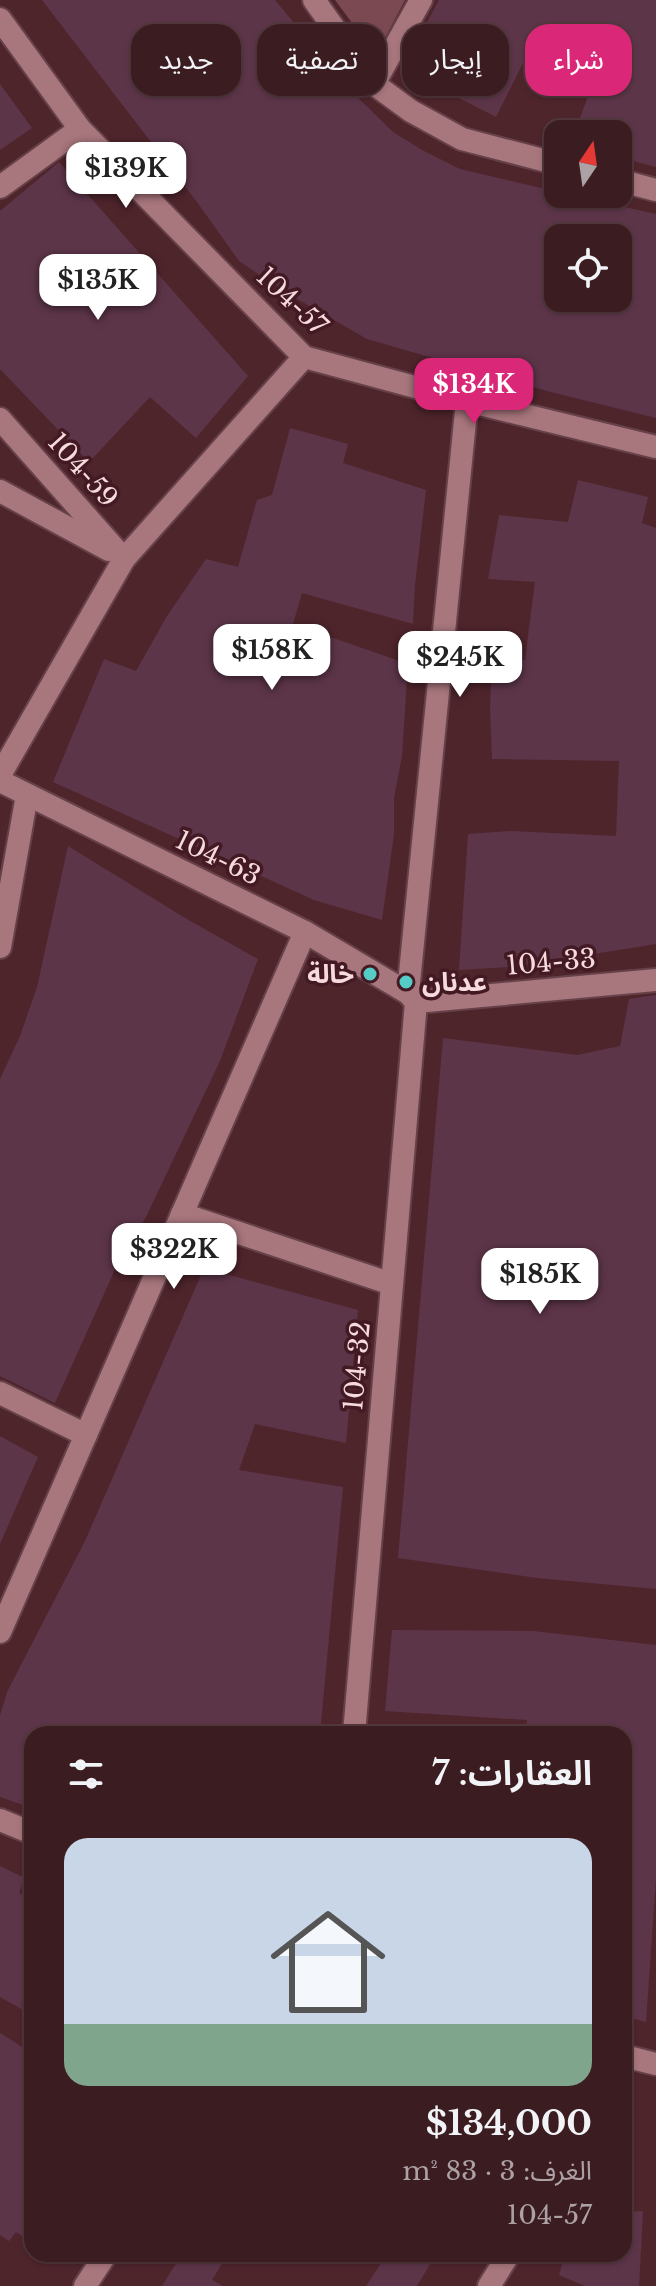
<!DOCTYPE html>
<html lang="ar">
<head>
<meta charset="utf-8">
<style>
	body { margin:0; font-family:"Libre Baskerville","Noto Sans Arabic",serif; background:#46292e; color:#f1f3f6; direction:rtl; height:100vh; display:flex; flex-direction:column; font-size:30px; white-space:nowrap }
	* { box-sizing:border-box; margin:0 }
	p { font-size:26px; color:#aca1a5 }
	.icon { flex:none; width:44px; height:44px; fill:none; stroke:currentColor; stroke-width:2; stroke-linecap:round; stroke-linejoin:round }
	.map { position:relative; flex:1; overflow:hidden; direction:ltr }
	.side { position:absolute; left:24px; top:1726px; width:608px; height:536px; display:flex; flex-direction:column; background:#3b1c21; border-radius:24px; box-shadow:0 2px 6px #0004,0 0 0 2px #543a3f; direction:rtl }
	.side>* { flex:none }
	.top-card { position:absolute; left:24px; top:24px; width:608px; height:72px; direction:rtl; display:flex; gap:16px }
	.needle { width:52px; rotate:13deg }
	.controls { position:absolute; left:544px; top:120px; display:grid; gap:16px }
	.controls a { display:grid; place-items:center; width:88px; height:88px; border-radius:16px; background:#3b1c21; box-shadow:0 2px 6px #0004,0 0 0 2px #543a3f; font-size:40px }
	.price { position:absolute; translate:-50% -68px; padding:0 18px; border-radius:16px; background:#fff; color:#222; font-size:26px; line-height:52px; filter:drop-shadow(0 2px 4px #0008) }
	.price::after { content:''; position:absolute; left:50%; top:48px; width:24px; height:18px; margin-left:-12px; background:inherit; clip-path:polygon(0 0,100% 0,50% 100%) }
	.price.on { background:#db2777; color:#fff }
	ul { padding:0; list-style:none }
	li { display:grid; align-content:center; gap:16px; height:424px; padding:0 40px }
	li span { display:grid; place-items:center; height:248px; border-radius:24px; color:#555 }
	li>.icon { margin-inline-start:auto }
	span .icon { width:144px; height:144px; fill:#fffc; stroke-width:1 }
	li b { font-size:34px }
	h2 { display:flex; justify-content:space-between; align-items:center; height:96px; padding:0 40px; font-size:34px }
	.pill { padding:0 28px; border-radius:24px; background:#3b1c21; box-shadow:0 2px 6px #0004,0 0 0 2px #543a3f; font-size:28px; line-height:72px }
	.pill.on { background:#db2777; color:#fff }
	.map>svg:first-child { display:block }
	.green { fill:#7b4951 }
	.building { fill:#5d3549; fill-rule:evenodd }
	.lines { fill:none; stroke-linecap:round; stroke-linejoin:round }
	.minor-casing { stroke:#664149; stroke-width:26 }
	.tertiary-casing { stroke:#664149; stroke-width:26 }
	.minor { stroke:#a8767d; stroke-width:22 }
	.tertiary { stroke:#a8767d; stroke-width:22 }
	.poi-dot { fill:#55cdc6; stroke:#431a23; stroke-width:3 }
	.labels { text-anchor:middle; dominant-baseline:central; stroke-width:7; stroke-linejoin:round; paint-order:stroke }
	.street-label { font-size:26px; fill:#f6dadd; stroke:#431a23 }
	.poi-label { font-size:26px; font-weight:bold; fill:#f6dadd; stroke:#431a23; text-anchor:end }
</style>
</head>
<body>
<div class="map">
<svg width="656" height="2286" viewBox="0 0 656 2286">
	<rect width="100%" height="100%" fill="#4f252c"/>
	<polygon class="green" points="335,0 405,0 376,55"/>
	<g class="building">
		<path d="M42 0H275L345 85 393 132 422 150 460 169 558 192V194H566L656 214V418L547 391 367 339 285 292 239 261 197 202ZM558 238H618V298H558Z"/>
		<polygon points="439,0 656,0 656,167 618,157 618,134 574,134 604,53 538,33 496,117 402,69"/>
		<polygon points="0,84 32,128 0,150"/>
		<polygon points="59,162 248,376 196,438 150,397 89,462 0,369 0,211"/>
		<polygon points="290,428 348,444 343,463 426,490 415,585 413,624 302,593 293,624 408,664 402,756 394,798 394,834 382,920 314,900 53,782 104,659 136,671 167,616 206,559 238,567 257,500 272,495"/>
		<polygon points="578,480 648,497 642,523 656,528 656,944 512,967 459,970 468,834 511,831 616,836 619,761 492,759 490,708 492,659 525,660 535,582 488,579 499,515 568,522"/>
		<polygon points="68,846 185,918 258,959 220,1061 146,1217 117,1265 55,1403 0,1376 0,1079 20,1036 37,987"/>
		<polygon points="656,995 656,1589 537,1578 398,1558 443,1038 577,1055 620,1046 629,999"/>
		<polygon points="204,1268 358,1310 346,1443 255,1424 239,1470 343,1487 320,1734 32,1734 32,1808 0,1797 0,1716 7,1692 85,1541"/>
		<polygon points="0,1436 38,1457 0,1544"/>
		<polygon points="392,1630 533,1631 656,1645 656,1879 646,2022 624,2016 624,1734 526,1734 527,1720 385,1711"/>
		<polygon points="0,1866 25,1878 19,1893 32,1899 32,2015 0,1997"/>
		<polygon points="0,2033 32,2053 32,2243 16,2232 9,2241 0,2235"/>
		<polygon points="643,2211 639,2286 585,2286 559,2275 565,2254 624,2254 624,2212"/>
		<polygon points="182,2254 228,2254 212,2280 223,2286 162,2286"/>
		<polygon points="387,2254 436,2254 417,2286 366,2286"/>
	</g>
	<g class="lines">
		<defs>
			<g id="minor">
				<polyline points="314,0 374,84 411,111 462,139 558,164"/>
				<polyline points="0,19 80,129 304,357 467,401 656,447"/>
				<polyline points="374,84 421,0"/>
				<polyline points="618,180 656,190"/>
				<polyline points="0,187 80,129"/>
				<polyline points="0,419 124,559"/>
				<polyline points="0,491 109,550"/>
				<polyline points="0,775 124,559 304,357"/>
				<polyline points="0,947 27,795"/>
				<polyline points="408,993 467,401"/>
				<polyline points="182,1214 392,1284"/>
				<polyline points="0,1393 86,1435"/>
				<polyline points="0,1632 305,932"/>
				<polyline points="354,1734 416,1002"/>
				<polyline points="0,1820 32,1833"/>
				<polyline points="624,2056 656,2064"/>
				<polyline points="85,2286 106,2254"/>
				<polyline points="489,2286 509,2254"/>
			</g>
			<polyline id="tertiary" points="0,781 305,932 408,993 416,1002 656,980"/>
		</defs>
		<use href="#minor" class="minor-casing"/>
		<use href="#tertiary" class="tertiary-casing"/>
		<use href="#minor" class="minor"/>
		<use href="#tertiary" class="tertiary"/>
	</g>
	<g class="poi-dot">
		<circle cx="370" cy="974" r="8"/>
		<circle cx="406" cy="982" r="8"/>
	</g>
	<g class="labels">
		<g class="street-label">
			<text transform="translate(292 301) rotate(43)">104-57</text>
			<text transform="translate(83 470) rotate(48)">104-59</text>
			<text transform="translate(218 858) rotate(26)">104-63</text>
			<text transform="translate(551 962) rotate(-5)">104-33</text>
			<text transform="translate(357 1366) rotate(-85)">104-32</text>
		</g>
		<g class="poi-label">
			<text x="354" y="974">خالة</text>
			<text x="422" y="982" text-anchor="start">عدنان</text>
		</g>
	</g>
</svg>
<div class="controls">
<a><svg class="needle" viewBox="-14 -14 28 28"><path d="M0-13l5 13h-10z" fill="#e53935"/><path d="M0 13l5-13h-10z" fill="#aca1a5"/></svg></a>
<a><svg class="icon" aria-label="locate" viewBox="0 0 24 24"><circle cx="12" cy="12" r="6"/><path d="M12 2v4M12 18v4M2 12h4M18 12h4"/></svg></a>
</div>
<b class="price" style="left:126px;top:210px">$139K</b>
<b class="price" style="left:98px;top:322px">$135K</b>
<b class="price on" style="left:474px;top:426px">$134K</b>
<b class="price" style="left:272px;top:692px">$158K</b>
<b class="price" style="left:460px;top:699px">$245K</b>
<b class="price" style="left:174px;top:1291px">$322K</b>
<b class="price" style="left:540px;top:1316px">$185K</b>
<div class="top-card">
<a class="pill on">شراء</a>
<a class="pill">إيجار</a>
<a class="pill">تصفية</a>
<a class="pill">جديد</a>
</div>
<section class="side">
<h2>العقارات: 7<svg class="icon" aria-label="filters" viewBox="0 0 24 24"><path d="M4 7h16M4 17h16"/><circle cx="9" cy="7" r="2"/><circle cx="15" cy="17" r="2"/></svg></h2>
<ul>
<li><span style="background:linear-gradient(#c9d6e8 75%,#7fa58c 0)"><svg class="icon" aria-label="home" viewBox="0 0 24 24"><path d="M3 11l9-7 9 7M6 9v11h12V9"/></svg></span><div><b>$134,000</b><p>الغرف: 3 · 83 m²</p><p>104-57</p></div></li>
</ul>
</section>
</div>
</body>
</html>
